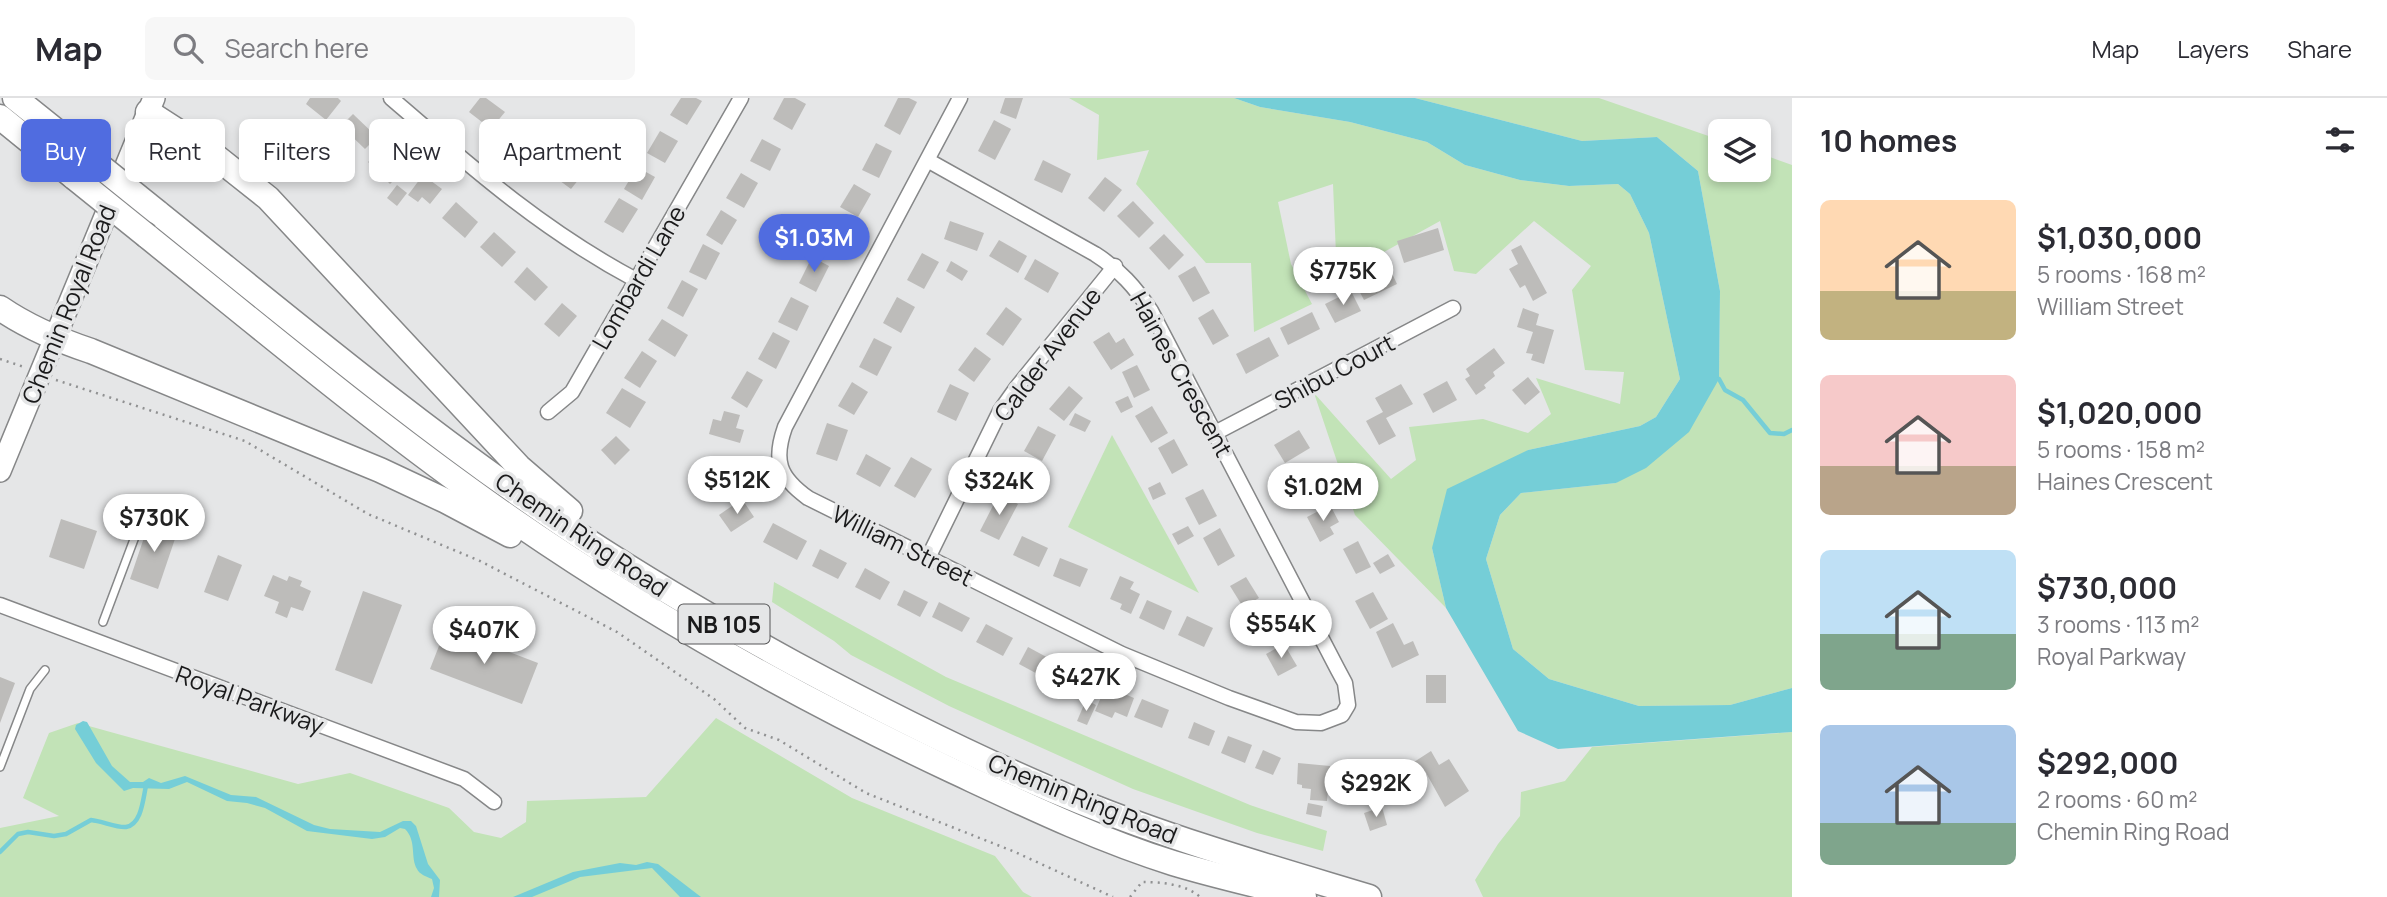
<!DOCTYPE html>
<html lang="en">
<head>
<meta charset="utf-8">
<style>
	body { margin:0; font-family:Manrope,sans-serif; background:#f7f7f7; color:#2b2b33; height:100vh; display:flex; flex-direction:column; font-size:26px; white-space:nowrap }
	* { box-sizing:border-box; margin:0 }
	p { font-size:23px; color:#7c7c81 }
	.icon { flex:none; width:38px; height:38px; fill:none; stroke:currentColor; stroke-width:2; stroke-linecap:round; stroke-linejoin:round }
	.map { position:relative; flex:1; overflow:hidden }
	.panel { display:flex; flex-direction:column; background:#fff; width:595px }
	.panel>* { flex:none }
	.top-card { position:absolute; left:21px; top:21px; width:665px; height:63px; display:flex; gap:14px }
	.fabs { position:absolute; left:1708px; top:21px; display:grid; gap:14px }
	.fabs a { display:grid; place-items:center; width:63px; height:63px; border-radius:10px; background:#fff; box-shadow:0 4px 10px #0003; font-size:35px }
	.price { position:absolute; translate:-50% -60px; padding:0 16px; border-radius:24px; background:#fff; color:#222; font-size:23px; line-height:46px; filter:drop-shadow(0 2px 4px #0008) }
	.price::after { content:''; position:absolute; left:50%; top:42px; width:21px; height:16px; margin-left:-10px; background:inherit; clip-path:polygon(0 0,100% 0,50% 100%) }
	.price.on { background:#506ce0; color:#fff }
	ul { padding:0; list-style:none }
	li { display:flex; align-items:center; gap:21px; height:175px; padding:0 28px }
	li span { display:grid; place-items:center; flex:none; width:196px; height:140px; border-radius:10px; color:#555 }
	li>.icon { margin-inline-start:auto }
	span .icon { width:84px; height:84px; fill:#fffc; stroke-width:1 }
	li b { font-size:30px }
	h2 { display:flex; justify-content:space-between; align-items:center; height:84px; padding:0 28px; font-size:30px }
	.pill { padding:0 24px; border-radius:10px; background:#fff; box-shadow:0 4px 10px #0003; font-size:24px; line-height:63px }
	.pill.on { background:#506ce0; color:#fff }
	header { display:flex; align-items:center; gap:42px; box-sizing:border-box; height:98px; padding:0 35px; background:#fff; border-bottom:2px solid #e1e1e2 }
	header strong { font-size:33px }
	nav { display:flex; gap:38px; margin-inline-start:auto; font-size:24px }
	.search { width:490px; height:63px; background:#f7f7f7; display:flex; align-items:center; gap:18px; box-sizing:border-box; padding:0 24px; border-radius:10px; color:#7c7c81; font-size:26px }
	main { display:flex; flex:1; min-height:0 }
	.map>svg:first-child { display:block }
	.green { fill:#c2e3b7 }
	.water { fill:#75ced7 }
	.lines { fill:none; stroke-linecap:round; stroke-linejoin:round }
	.stream { stroke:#75ced7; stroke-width:4.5 }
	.building { fill:#bdbcba }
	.service-casing { stroke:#868788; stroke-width:10 }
	.minor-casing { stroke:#868788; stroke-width:17 }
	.secondary-casing { stroke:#868788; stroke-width:24 }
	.trunk-casing { stroke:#868788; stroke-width:27 }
	.path { stroke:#909192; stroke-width:2.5; stroke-dasharray:2 5; stroke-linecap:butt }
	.service { stroke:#fff; stroke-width:7 }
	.minor { stroke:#fff; stroke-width:14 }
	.secondary { stroke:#fff; stroke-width:21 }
	.trunk { stroke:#fff; stroke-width:24 }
	.trunk-bridge-casing { stroke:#868788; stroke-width:27; stroke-linecap:butt }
	.trunk-bridge { stroke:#fff; stroke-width:24 }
	.labels { text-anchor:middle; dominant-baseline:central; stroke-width:7; stroke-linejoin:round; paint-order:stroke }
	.shield { fill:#e5e6e7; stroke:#575758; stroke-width:2 }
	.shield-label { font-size:23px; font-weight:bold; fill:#1a1a1b }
	.street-label { font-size:24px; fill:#1a1a1b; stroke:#e5e6e7 }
</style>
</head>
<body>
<header>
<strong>Map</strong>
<div class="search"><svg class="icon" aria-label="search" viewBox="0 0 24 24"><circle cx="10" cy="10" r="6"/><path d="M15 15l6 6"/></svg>Search here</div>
<nav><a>Map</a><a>Layers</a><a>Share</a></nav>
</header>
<main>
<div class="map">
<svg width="1792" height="799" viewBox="0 0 1792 799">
	<rect width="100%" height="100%" fill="#e5e6e7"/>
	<g class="green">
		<polygon points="1069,0 1234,0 1260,9 1350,24 1427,44 1465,67 1520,82 1569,88 1618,86 1630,96 1649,135 1680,281 1656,319 1640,328 1528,352 1432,450 1446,510 1355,417 1314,295 1391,381 1416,362 1409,329 1483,321 1528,335 1551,316 1536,280 1620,306 1624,274 1585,272 1572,192 1591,168 1534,123 1476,176 1454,173 1440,123 1337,180 1333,86 1278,104 1291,166 1312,206 1254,234 1251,165 1206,165 1136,86 1149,52 1097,62 1099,17"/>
		<polygon points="1415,0 1599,0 1720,42 1720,72 1759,72 1759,55 1792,67 1792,590 1730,607 1639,608 1549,581 1513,551 1486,461 1500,417 1521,395 1616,385 1719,281 1720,193 1698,73 1657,39 1582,43"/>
		<polygon points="1112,337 1199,495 1068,429"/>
		<polygon points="774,484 946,579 1250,707 1327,733 1323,753 1257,735 1133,691 949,608 851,557 834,543 772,504"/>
		<polygon points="716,620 852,700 995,758 1023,794 1032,799 0,799 0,730 59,718 23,700 49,635 78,625 298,686 350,675 449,710 474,734 501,740 526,724 527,703 646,699"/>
		<polygon points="1792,634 1792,799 1483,799 1475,782 1498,746 1520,718 1521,694 1565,683 1592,649"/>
	</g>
	<g class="water">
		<polygon points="1234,0 1415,0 1582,43 1657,39 1698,73 1720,193 1719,281 1689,334 1646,370 1616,385 1521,395 1500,417 1486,461 1513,551 1549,581 1639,608 1730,607 1792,590 1792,634 1558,651 1518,633 1446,510 1432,450 1447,391 1528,352 1640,328 1656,319 1680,281 1649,135 1630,96 1618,86 1569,88 1520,82 1465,67 1427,44 1350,24 1260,9"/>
		<path d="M83 623 87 624 112 668 130 684H143L149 680 161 685 185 678 231 697 256 699 314 727 330 731 380 734 403 723H411L416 728 428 766 440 782 439 799H431L434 790 432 781C427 779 419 776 417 771 410 759 417 743 405 731L400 730 385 739 372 741 307 733 265 710 247 705 227 703 187 684 169 691 133 690 124 693 96 665 75 631 76 627Z"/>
		<polygon points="647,764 658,766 701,799 680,799 652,770 580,779 532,799 513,799 573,774 620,765 636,767"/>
	</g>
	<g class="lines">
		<g class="stream">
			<polyline points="1719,281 1725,292 1743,302 1770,335 1784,336 1792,332"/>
			<path d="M0 754 18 736 28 734 54 738 66 736 91 722C102 723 117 730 126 729 142 726 143 700 146 688"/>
		</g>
	</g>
	<g class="building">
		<polygon points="310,0 338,0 341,3 326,22 306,6"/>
		<polygon points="480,0 486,0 505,14 491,31 469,14"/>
		<polygon points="681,0 696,0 702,3 687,27 670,17"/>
		<polygon points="784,0 795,0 806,6 792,32 773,21"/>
		<polygon points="898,0 909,0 917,4 900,37 884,28"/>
		<polygon points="1005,0 1023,0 1016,21 1000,15"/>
		<polygon points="353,16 377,39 365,51 341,28"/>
		<polygon points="994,22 1011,31 995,62 978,53"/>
		<polygon points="517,28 541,45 529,61 505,44"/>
		<polygon points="660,33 678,43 665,65 647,55"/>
		<polygon points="762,41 781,51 770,73 750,63"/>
		<polygon points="876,45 892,53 879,80 862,72"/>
		<polygon points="382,50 397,65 404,58 411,65 390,86 368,64"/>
		<polygon points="559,58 583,76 571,91 548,74"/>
		<polygon points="1043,62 1071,76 1062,95 1034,82"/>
		<polygon points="637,69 655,79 642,102 624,91"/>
		<polygon points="741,75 758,85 744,110 726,100"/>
		<polygon points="423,77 442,91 430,106 422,99 418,104 408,97"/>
		<polygon points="1105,79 1122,92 1104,114 1088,100"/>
		<polygon points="854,86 871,96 858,119 840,109"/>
		<polygon points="397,87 407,95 397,108 387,100"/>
		<polygon points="619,100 638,111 623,135 604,124"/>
		<polygon points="1133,103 1154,125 1139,140 1117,118"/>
		<polygon points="456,104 478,124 465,140 442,120"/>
		<polygon points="721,112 737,122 722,147 706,137"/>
		<polygon points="950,123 984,135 977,153 944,141"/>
		<polygon points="832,125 848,133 835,160 819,152"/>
		<polygon points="1438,130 1444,152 1404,165 1397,143"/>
		<polygon points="494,134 516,154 502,169 480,149"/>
		<polygon points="1164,136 1184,157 1169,172 1149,150"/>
		<polygon points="784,138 801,147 793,162 776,154"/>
		<polygon points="999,142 1027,158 1018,175 989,158"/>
		<polygon points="703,146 720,155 706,182 689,174"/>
		<polygon points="1521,147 1547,195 1533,203 1525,187 1520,190 1509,171 1518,166 1511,152"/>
		<polygon points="922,155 939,164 924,191 907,182"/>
		<polygon points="812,159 829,168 816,194 799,185"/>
		<polygon points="1035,161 1059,175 1048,195 1024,181"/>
		<polygon points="1308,162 1319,182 1306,189 1295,168"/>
		<polygon points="951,163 968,173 962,183 946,173"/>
		<polygon points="1388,167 1397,186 1364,202 1354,183"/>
		<polygon points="1195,168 1210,195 1193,204 1178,178"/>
		<polygon points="527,169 548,189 535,203 514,184"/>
		<polygon points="682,182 698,191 683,219 667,210"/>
		<polygon points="1351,193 1361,213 1335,225 1325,206"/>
		<polygon points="791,199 809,208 797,233 778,224"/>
		<polygon points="897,199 915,209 901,235 883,225"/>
		<polygon points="562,205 577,218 559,239 544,226"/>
		<polygon points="1006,209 1022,221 1003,248 986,236"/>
		<polygon points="1523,210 1539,216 1536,227 1554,232 1544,266 1531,262 1533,256 1526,255 1533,234 1517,229"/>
		<polygon points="1213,211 1229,238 1213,247 1198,220"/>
		<polygon points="1312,214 1320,231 1288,247 1280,230"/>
		<polygon points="662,221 688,237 675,259 648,242"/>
		<polygon points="773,234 790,243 776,271 758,261"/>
		<polygon points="1109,234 1116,245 1124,240 1134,257 1111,272 1093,244"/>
		<polygon points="1269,239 1279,258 1246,276 1236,256"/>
		<polygon points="874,240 892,249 877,278 859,269"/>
		<polygon points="975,249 991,261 974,284 958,272"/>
		<polygon points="1494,250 1505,265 1493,274 1495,278 1484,287 1486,290 1476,297 1465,281 1470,278 1466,271"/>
		<polygon points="642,253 657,263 640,290 624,280"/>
		<polygon points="1137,267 1150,292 1134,300 1122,274"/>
		<polygon points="747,273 763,282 747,310 731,300"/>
		<polygon points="1528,279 1540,294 1525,307 1512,292"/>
		<polygon points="1447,283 1457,302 1433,315 1423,296"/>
		<polygon points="852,284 868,294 854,317 838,308"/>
		<polygon points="950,286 969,295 956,323 937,314"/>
		<polygon points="1401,286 1413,306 1386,320 1396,338 1379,347 1366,323 1383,314 1375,300"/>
		<polygon points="1069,288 1083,300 1064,323 1049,311"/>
		<polygon points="622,290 646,304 630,330 606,315"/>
		<polygon points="1128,298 1133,309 1121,315 1115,304"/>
		<polygon points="1152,308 1168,335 1151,345 1135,318"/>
		<polygon points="724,313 740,317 736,330 744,332 740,345 709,336 713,321 721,323"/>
		<polygon points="1075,315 1091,323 1085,334 1069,327"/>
		<polygon points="827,325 848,332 837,363 816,356"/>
		<polygon points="1038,328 1056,337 1042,363 1024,353"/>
		<polygon points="1299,332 1310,350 1285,365 1274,347"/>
		<polygon points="616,338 630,352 615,367 601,352"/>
		<polygon points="1174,341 1188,367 1172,376 1158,350"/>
		<polygon points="866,356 891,370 880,389 856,376"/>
		<polygon points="911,359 932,371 915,400 894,388"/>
		<polygon points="729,360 742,387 724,395 711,369"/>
		<polygon points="1022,361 1038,369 1021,402 1005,393"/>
		<polygon points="1304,372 1320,402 1305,410 1288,380"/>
		<polygon points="1160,384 1166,396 1153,402 1148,390"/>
		<polygon points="1203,391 1217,418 1199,427 1185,400"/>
		<polygon points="999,396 1018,406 999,442 980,433"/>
		<polygon points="742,401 754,419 731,434 719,417"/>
		<polygon points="1330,407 1339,424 1330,429 1334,436 1320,444 1307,419"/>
		<polygon points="61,421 97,433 84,471 49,459"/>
		<polygon points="150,422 178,432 158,491 130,481"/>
		<polygon points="773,425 807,443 797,462 763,444"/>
		<polygon points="1188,428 1194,438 1178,447 1172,436"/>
		<polygon points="1220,430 1235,458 1218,468 1203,440"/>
		<polygon points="1022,438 1048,450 1039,469 1013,457"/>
		<polygon points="1358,443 1371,469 1356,476 1343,451"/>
		<polygon points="820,451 847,465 838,481 812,468"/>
		<polygon points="1388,456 1395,468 1380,476 1373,465"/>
		<polygon points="218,457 242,467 228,503 204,494"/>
		<polygon points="1060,460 1088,471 1080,489 1053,478"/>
		<polygon points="865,470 890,484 880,502 855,489"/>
		<polygon points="273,477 287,483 289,478 302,483 300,488 311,493 303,513 291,509 287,520 275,515 279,504 264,498"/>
		<polygon points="1120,478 1134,484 1130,491 1140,496 1131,516 1120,511 1122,506 1110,501"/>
		<polygon points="1246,479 1259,500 1243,509 1230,488"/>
		<polygon points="904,492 928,504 920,519 897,507"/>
		<polygon points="363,493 402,507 372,586 335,572"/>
		<polygon points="1373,494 1388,521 1370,531 1355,503"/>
		<polygon points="1147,502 1172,513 1164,532 1139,520"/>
		<polygon points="939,504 970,520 962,534 932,519"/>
		<polygon points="1265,512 1281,539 1266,547 1250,520"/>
		<polygon points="1187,518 1213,530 1204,549 1178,537"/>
		<polygon points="1393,525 1404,547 1413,543 1419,557 1392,570 1376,534"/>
		<polygon points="986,526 1013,540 1003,558 976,544"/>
		<polygon points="446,530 538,565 522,606 430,571"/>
		<polygon points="1284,546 1297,568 1278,578 1266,556"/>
		<polygon points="1028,549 1052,562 1043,579 1019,566"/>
		<polygon points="1065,568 1092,581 1084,599 1056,586"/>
		<rect x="1426" y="577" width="20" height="28"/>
		<polygon points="0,579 15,585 0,625"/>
		<polygon points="1106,588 1134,600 1127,619 1115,614 1112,620 1095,613"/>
		<polygon points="1142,601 1169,612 1162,630 1134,619"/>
		<polygon points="1086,602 1096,607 1087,627 1077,623"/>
		<polygon points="1194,624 1215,633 1209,648 1188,640"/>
		<polygon points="1228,638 1252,647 1245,665 1221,655"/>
		<polygon points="1263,652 1281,660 1273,677 1255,670"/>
		<polygon points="1431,653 1439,667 1449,661 1469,693 1445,709 1425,673 1422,675 1414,664"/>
		<polygon points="1298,665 1330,668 1327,703 1310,702 1311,691 1302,690 1302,687 1297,686"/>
		<polygon points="1392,688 1397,701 1382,707 1377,694"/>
		<polygon points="1308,705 1323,708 1321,719 1306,716"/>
		<polygon points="1382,709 1387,727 1370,733 1364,715"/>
	</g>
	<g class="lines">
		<defs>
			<g id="service">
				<polyline points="103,524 142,420"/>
				<polyline points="0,669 30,591 45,572"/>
			</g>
			<g id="minor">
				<path d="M391 0C471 69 542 132 636 182"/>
				<path d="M929 63 1095 156C1120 172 1135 189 1151 213L1338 572 1345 585 1348 607 1342 617 1321 625 1296 624 1229 600 1122 556 808 400C779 379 773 363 785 329L960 0"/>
				<polyline points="548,314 572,294 741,0"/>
				<polyline points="1215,335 1453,210"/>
				<polyline points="928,460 1000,313 1017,289 1115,168"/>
				<polyline points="0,507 464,681 494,704"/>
			</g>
			<polyline id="secondary" points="0,373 154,0"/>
			<g id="trunk">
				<polyline points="15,0 85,56"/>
				<polyline points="148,14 210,54 268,100 519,369 570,413"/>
				<polyline points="0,19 75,80"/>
				<path d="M157 114C289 220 419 329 559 424 635 476 715 522 795 566 888 616 983 664 1081 704 1174 742 1273 770 1369 799"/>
				<path d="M147 138C259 228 370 321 487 404 633 507 788 595 949 671 1022 705 1096 741 1173 765 1216 778 1261 788 1304 799"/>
				<path d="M0 210C29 230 58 242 91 253L380 372 446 403 510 437"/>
			</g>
		</defs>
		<use href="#service" class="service-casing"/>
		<use href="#minor" class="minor-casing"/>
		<use href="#secondary" class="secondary-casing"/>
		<use href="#trunk" class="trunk-casing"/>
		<g class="path">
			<polyline points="0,261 24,269"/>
			<polyline points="56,282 245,343 368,416 480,463 617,534 714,601 745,630 779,642 866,695 1015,754 1113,799"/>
			<path d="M1130 799 1142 784C1160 784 1186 786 1200 799"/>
		</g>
		<use href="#service" class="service"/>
		<use href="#minor" class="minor"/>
		<use href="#secondary" class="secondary"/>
		<use href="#trunk" class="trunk"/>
		<defs>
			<g id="trunk-bridge">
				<polyline points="85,56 157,114"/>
				<polyline points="75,80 147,138"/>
			</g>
		</defs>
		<use href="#trunk-bridge" class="trunk-bridge-casing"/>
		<use href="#trunk-bridge" class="trunk-bridge"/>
	</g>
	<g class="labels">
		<rect class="shield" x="678.5" y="506.5" width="91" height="39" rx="5"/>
		<g class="shield-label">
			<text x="724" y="526">NB 105</text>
		</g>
		<g class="street-label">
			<text transform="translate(638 179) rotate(-60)">Lombardi Lane</text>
			<text transform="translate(68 206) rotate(-68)">Chemin Royal Road</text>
			<text transform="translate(1047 256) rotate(-53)">Calder Avenue</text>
			<text transform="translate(1334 273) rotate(-28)">Shibu Court</text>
			<text transform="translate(1182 276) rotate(61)">Haines Crescent</text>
			<text transform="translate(582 436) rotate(34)">Chemin Ring Road</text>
			<text transform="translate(903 447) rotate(26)">William Street</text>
			<text transform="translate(250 601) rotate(20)">Royal Parkway</text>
			<text transform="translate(1083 700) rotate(22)">Chemin Ring Road</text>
		</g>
	</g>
</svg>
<div class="fabs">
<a><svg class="icon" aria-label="layers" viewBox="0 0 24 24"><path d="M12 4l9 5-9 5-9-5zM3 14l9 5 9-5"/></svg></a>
</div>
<b class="price on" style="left:814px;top:176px">$1.03M</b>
<b class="price" style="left:1343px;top:209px">$775K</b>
<b class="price" style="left:737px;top:418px">$512K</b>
<b class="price" style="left:999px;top:419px">$324K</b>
<b class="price" style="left:1323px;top:425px">$1.02M</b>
<b class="price" style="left:154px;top:456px">$730K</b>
<b class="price" style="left:1281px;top:562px">$554K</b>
<b class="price" style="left:484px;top:568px">$407K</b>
<b class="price" style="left:1086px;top:615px">$427K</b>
<b class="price" style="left:1376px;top:721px">$292K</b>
<div class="top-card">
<a class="pill on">Buy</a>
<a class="pill">Rent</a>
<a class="pill">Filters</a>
<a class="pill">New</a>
<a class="pill">Apartment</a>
</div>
</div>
<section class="panel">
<h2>10 homes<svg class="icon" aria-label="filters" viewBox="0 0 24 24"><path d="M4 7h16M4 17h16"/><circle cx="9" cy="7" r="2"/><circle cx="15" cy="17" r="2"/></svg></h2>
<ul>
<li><span style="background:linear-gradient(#ffd9b3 65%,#c2b280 0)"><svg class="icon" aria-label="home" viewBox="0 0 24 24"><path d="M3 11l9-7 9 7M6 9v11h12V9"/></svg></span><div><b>$1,030,000</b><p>5 rooms · 168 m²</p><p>William Street</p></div></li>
<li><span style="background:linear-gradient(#f6c9c9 65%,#b9a48a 0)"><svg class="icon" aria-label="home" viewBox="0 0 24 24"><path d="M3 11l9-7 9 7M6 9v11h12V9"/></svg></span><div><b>$1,020,000</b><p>5 rooms · 158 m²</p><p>Haines Crescent</p></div></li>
<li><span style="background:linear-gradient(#bfe0f5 60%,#7fa58c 0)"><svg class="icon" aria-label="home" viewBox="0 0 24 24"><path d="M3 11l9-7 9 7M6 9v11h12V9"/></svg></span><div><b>$730,000</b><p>3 rooms · 113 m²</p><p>Royal Parkway</p></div></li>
<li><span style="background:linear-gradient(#a9c7e8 70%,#7fa58c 0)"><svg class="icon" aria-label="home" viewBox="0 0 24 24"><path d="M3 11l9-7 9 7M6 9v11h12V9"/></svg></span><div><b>$292,000</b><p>2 rooms · 60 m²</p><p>Chemin Ring Road</p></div></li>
</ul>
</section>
</main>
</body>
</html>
